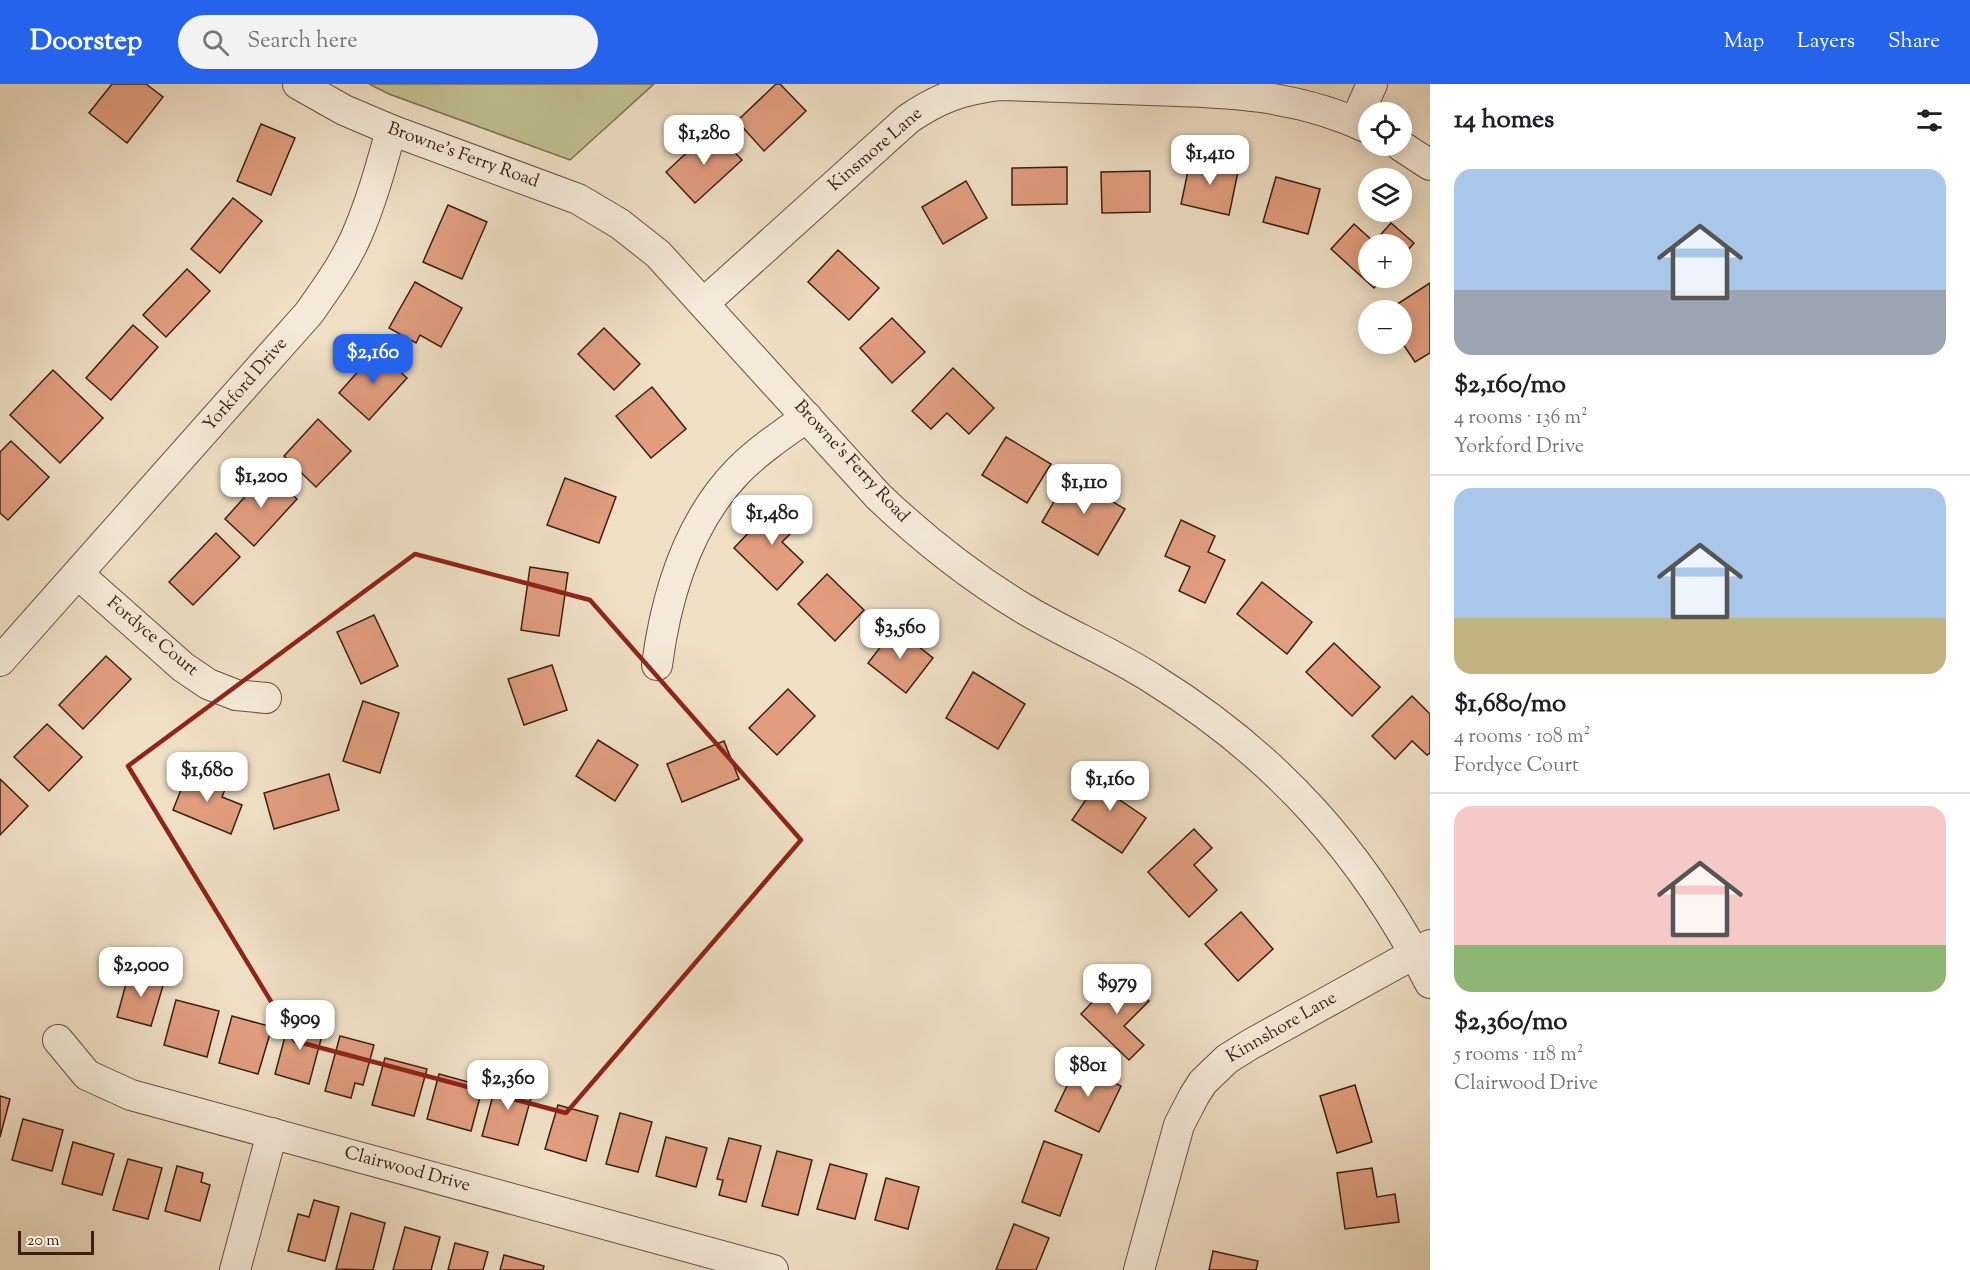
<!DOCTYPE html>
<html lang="en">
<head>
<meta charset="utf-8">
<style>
	body { margin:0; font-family:"Sorts Mill Goudy",serif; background:#f2f2f2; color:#202124; height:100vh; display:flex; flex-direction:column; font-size:22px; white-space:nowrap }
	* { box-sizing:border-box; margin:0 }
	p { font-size:20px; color:#757577 }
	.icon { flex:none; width:33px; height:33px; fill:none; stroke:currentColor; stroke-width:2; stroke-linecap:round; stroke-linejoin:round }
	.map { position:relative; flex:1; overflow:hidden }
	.drawer { display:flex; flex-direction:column; background:#fff; width:540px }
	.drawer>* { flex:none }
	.tools { position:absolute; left:1358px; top:18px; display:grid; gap:12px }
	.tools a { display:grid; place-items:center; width:54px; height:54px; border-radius:50%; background:#fff; box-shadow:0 3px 15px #0003; font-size:30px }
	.scale { position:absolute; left:18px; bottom:15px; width:76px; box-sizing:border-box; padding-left:6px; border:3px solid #3b2013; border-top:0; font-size:16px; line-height:21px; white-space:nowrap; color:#3b2013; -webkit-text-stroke:4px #f5ead9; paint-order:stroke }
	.price { position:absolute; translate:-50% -51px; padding:0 14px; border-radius:12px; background:#fff; color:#222; font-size:20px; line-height:39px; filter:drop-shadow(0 2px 3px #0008) }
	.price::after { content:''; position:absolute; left:50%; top:36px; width:18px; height:14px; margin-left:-9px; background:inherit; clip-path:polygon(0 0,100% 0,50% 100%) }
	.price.active { background:#2563eb; color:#fff }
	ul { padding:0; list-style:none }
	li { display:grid; align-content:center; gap:12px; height:318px; padding:0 24px }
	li+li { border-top:2px solid #e0e0e0 }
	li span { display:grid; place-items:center; height:186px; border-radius:18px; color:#555 }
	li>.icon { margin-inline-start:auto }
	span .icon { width:108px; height:108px; fill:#fffc; stroke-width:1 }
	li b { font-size:26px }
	h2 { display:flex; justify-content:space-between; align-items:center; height:72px; padding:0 24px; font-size:26px }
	header { display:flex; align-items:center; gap:36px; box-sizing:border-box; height:84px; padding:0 30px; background:#2563eb; color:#fff }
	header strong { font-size:28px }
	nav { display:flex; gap:33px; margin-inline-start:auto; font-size:21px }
	.search { width:420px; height:54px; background:#f2f2f2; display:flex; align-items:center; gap:15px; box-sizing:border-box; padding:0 21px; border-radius:33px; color:#757577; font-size:22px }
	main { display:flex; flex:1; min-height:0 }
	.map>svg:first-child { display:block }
	.green { fill:#c0c090; stroke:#7e7052; stroke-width:1.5 }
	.building { fill:#e19d7e; stroke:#3b2013; stroke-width:1.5 }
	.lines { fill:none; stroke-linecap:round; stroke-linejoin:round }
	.minor-casing { stroke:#685040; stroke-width:32 }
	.minor { stroke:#f5ead9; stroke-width:30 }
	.marked { fill:none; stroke:#8f2418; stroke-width:4.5; stroke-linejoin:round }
	.labels { text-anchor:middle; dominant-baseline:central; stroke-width:4.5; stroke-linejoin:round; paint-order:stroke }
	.street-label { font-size:18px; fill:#3b2013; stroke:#f5ead9 }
</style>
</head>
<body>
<header>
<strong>Doorstep</strong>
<div class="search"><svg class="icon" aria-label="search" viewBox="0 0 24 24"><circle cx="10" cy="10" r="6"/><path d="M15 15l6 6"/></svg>Search here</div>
<nav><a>Map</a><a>Layers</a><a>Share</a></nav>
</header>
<main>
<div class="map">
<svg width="1430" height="1186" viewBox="0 0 1430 1186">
	<rect width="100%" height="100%" fill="#efdfc5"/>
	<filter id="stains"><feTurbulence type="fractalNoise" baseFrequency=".00333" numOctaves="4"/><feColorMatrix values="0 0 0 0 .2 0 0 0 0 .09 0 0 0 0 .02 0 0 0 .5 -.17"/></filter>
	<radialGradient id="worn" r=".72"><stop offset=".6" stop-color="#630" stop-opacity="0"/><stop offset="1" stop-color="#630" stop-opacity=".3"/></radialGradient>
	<polygon class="green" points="369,0 654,0 570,76 389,10"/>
	<g class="building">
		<polygon points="112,0 146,0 163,13 127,59 89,29"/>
		<polygon points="776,0 780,0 806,27 764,67 737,37"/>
		<polygon points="261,40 295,54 271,111 237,97"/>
		<polygon points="712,45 742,76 695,119 666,88"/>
		<polygon points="1191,73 1239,83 1229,131 1181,120"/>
		<polygon points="1067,83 1067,120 1012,121 1012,84"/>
		<polygon points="1150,87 1150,128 1102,129 1101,88"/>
		<polygon points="1276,93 1320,105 1308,150 1263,138"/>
		<polygon points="966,97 987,134 943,160 922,123"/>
		<polygon points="233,114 262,137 220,189 191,165"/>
		<polygon points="448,121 487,138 462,195 423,178"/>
		<polygon points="1391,139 1414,159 1401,174 1401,160 1368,160 1368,194 1383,194 1374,204 1331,165 1354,140 1374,158"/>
		<polygon points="838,166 879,204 849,236 808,198"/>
		<polygon points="187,185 210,207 166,253 143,231"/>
		<polygon points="415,198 462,224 441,263 420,251 416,259 389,244"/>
		<polygon points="1430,199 1430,269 1415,278 1401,257 1401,226 1388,226"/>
		<polygon points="892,234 925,268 892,299 860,264"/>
		<polygon points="133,241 158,263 111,316 86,294"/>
		<polygon points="604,244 640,280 614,306 578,270"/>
		<polygon points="377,266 407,294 369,336 339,309"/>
		<polygon points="953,284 994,324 969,350 947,329 931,345 912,327"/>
		<polygon points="53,286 103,334 60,379 10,331"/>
		<polygon points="652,303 686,345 651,374 616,332"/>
		<polygon points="318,335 351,367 316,403 284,372"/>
		<polygon points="1006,353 1051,380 1027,419 982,391"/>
		<polygon points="11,357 49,393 8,436 0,429 0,368"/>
		<polygon points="267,388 297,415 254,462 225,435"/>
		<polygon points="1069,392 1125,425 1098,471 1042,438"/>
		<polygon points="565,394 616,413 599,459 547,441"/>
		<polygon points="780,416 802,438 782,458 803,478 777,506 734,464"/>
		<polygon points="1181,436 1215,452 1208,468 1225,476 1205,519 1179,507 1190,483 1165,472"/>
		<polygon points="216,449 240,473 193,521 169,498"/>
		<polygon points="530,483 568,489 559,552 521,546"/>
		<polygon points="827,490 864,526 835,557 798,520"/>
		<polygon points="1262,498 1312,538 1287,570 1237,530"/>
		<polygon points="374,531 398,582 361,600 337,548"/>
		<polygon points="895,544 933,574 906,609 868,579"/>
		<polygon points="1334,559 1380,603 1352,632 1306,588"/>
		<polygon points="106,572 131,595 83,645 59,621"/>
		<polygon points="552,581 567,626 524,641 508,595"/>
		<polygon points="973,588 1025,620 998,665 946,634"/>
		<polygon points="788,605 815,632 777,671 749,644"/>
		<polygon points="1412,612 1430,630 1430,669 1427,671 1412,657 1395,675 1372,652"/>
		<polygon points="363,617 399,629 380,689 343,677"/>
		<polygon points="47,640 82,673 49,707 14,673"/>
		<polygon points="598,656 638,681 615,717 576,692"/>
		<polygon points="724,657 739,695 682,718 667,680"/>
		<polygon points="1109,682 1132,698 1120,716 1146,734 1122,769 1072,736"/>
		<polygon points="188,688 226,703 222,713 242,721 231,750 173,726"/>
		<polygon points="329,690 339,726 274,745 264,709"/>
		<polygon points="0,695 28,722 0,751"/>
		<polygon points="1194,745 1212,764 1194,781 1217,806 1189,833 1148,788"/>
		<polygon points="1241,828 1273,865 1238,897 1205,860"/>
		<polygon points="130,885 165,895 151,942 117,933"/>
		<polygon points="1120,889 1149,917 1124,942 1144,961 1129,976 1081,930"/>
		<polygon points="176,916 219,927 207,973 164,961"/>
		<polygon points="232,932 272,943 258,990 219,979"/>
		<polygon points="290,934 324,944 309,1000 275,990"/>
		<polygon points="340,952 374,961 363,1001 355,999 351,1014 325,1007"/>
		<polygon points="385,974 427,985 414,1032 372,1021"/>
		<polygon points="1077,981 1121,1002 1099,1048 1055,1027"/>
		<polygon points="439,990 483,1002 471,1047 427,1035"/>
		<polygon points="498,993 534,1003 518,1061 482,1052"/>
		<polygon points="1355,1001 1372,1058 1337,1069 1320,1012"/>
		<polygon points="0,1012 10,1015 0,1053"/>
		<polygon points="558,1021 598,1032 586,1077 545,1065"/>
		<polygon points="620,1029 652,1038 638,1088 606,1080"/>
		<polygon points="23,1035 63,1046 52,1087 12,1076"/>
		<polygon points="666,1053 707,1064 696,1103 656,1092"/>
		<polygon points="729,1054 761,1062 746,1118 719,1111 723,1096 717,1095"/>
		<polygon points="1044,1057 1082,1071 1060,1132 1022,1118"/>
		<polygon points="73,1058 114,1070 102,1111 62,1100"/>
		<polygon points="777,1067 812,1076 798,1131 762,1122"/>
		<polygon points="128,1075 162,1084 148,1135 113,1126"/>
		<polygon points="830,1080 867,1090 855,1135 817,1125"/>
		<polygon points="177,1082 203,1089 201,1098 210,1101 200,1137 165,1127"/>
		<polygon points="1372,1084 1377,1113 1395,1110 1399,1138 1345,1145 1337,1089"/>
		<polygon points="886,1094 919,1103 908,1145 875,1136"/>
		<polygon points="314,1116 339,1123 325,1177 288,1167 298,1130 309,1133"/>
		<polygon points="351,1129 385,1139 373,1186 336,1185"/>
		<polygon points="1014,1140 1049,1154 1036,1186 996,1186"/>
		<polygon points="405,1143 440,1153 431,1186 393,1186"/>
		<polygon points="455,1159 488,1168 483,1186 448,1186"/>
		<polygon points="1213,1167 1258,1177 1256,1186 1209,1186"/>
		<polygon points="504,1171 544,1182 543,1186 500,1186"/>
	</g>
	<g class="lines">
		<defs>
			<g id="minor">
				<path d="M298 0 344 26 391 46 578 115 620 140 658 170 878 412C922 454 970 492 1021 523 1064 549 1111 568 1153 595 1277 672 1364 769 1430 899"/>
				<polyline points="1355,38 1372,0"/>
				<polyline points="1401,62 1430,81"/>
				<path d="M704 219 908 35C940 13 962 6 1000 1 1050 3 1099 4 1148 6 1226 8 1296 10 1368 44"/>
				<polyline points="78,490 183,583 208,600 236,611 266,614"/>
				<path d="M0 577 309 229C326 205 344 180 356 153 371 119 381 83 391 46"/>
				<path d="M657 581C666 512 688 438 739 386 759 366 783 350 807 333"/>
				<polyline points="58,956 87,991 131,1011 773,1186"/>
				<polyline points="235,1186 272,1049"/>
				<polyline points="1139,1186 1179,1041 1194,1012 1203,998 1227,975 1251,960 1430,861"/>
			</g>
		</defs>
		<use href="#minor" class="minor-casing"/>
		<use href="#minor" class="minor"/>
	</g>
	<path class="marked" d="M415 470 590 516 801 756 566 1029 295 957 128 682Z"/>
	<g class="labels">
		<g class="street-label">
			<text transform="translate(876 66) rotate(-41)">Kinsmore Lane</text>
			<text transform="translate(463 72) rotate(20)">Browne's Ferry Road</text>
			<text transform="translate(246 301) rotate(-49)">Yorkford Drive</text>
			<text transform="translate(851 378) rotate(47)">Browne's Ferry Road</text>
			<text transform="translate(152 553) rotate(40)">Fordyce Court</text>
			<text transform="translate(1282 944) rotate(-30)">Kinnshore Lane</text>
			<text transform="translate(407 1086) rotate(15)">Clairwood Drive</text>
		</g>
	</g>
	<rect width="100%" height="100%" filter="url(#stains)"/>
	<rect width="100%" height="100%" fill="url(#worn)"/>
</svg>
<div class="tools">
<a><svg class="icon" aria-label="locate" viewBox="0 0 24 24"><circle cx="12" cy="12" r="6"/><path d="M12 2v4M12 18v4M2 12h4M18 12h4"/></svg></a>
<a><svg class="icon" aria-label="layers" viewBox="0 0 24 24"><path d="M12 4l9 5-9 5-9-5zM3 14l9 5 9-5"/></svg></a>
<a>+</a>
<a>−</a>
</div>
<div class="scale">20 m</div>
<b class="price" style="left:704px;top:82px">$1,280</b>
<b class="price" style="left:1210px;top:102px">$1,410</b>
<b class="price active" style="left:373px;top:301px">$2,160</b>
<b class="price" style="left:261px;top:425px">$1,200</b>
<b class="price" style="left:1084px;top:431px">$1,110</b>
<b class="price" style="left:772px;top:462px">$1,480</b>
<b class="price" style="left:900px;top:576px">$3,560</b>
<b class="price" style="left:207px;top:719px">$1,680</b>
<b class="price" style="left:1110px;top:728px">$1,160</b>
<b class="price" style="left:141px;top:914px">$2,000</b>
<b class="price" style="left:1117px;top:931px">$979</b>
<b class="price" style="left:300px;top:967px">$909</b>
<b class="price" style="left:1088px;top:1014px">$801</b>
<b class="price" style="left:508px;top:1027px">$2,360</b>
</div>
<section class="drawer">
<h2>14 homes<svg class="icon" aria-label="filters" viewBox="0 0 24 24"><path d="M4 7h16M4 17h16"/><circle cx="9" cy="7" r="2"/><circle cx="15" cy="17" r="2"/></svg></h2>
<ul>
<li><span style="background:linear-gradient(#a9c7e8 65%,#9aa5b1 0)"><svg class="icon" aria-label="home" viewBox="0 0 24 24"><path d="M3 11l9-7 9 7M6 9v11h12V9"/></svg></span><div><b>$2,160/mo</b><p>4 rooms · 136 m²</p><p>Yorkford Drive</p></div></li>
<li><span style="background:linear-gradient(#a9c7e8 70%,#c2b280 0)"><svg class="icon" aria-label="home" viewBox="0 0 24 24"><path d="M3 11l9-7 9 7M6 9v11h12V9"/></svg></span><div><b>$1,680/mo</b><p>4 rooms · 108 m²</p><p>Fordyce Court</p></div></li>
<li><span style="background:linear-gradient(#f6c9c9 75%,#8fb573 0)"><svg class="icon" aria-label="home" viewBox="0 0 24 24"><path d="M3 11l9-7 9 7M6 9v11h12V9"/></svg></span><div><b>$2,360/mo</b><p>5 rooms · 118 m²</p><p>Clairwood Drive</p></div></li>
</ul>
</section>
</main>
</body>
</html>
